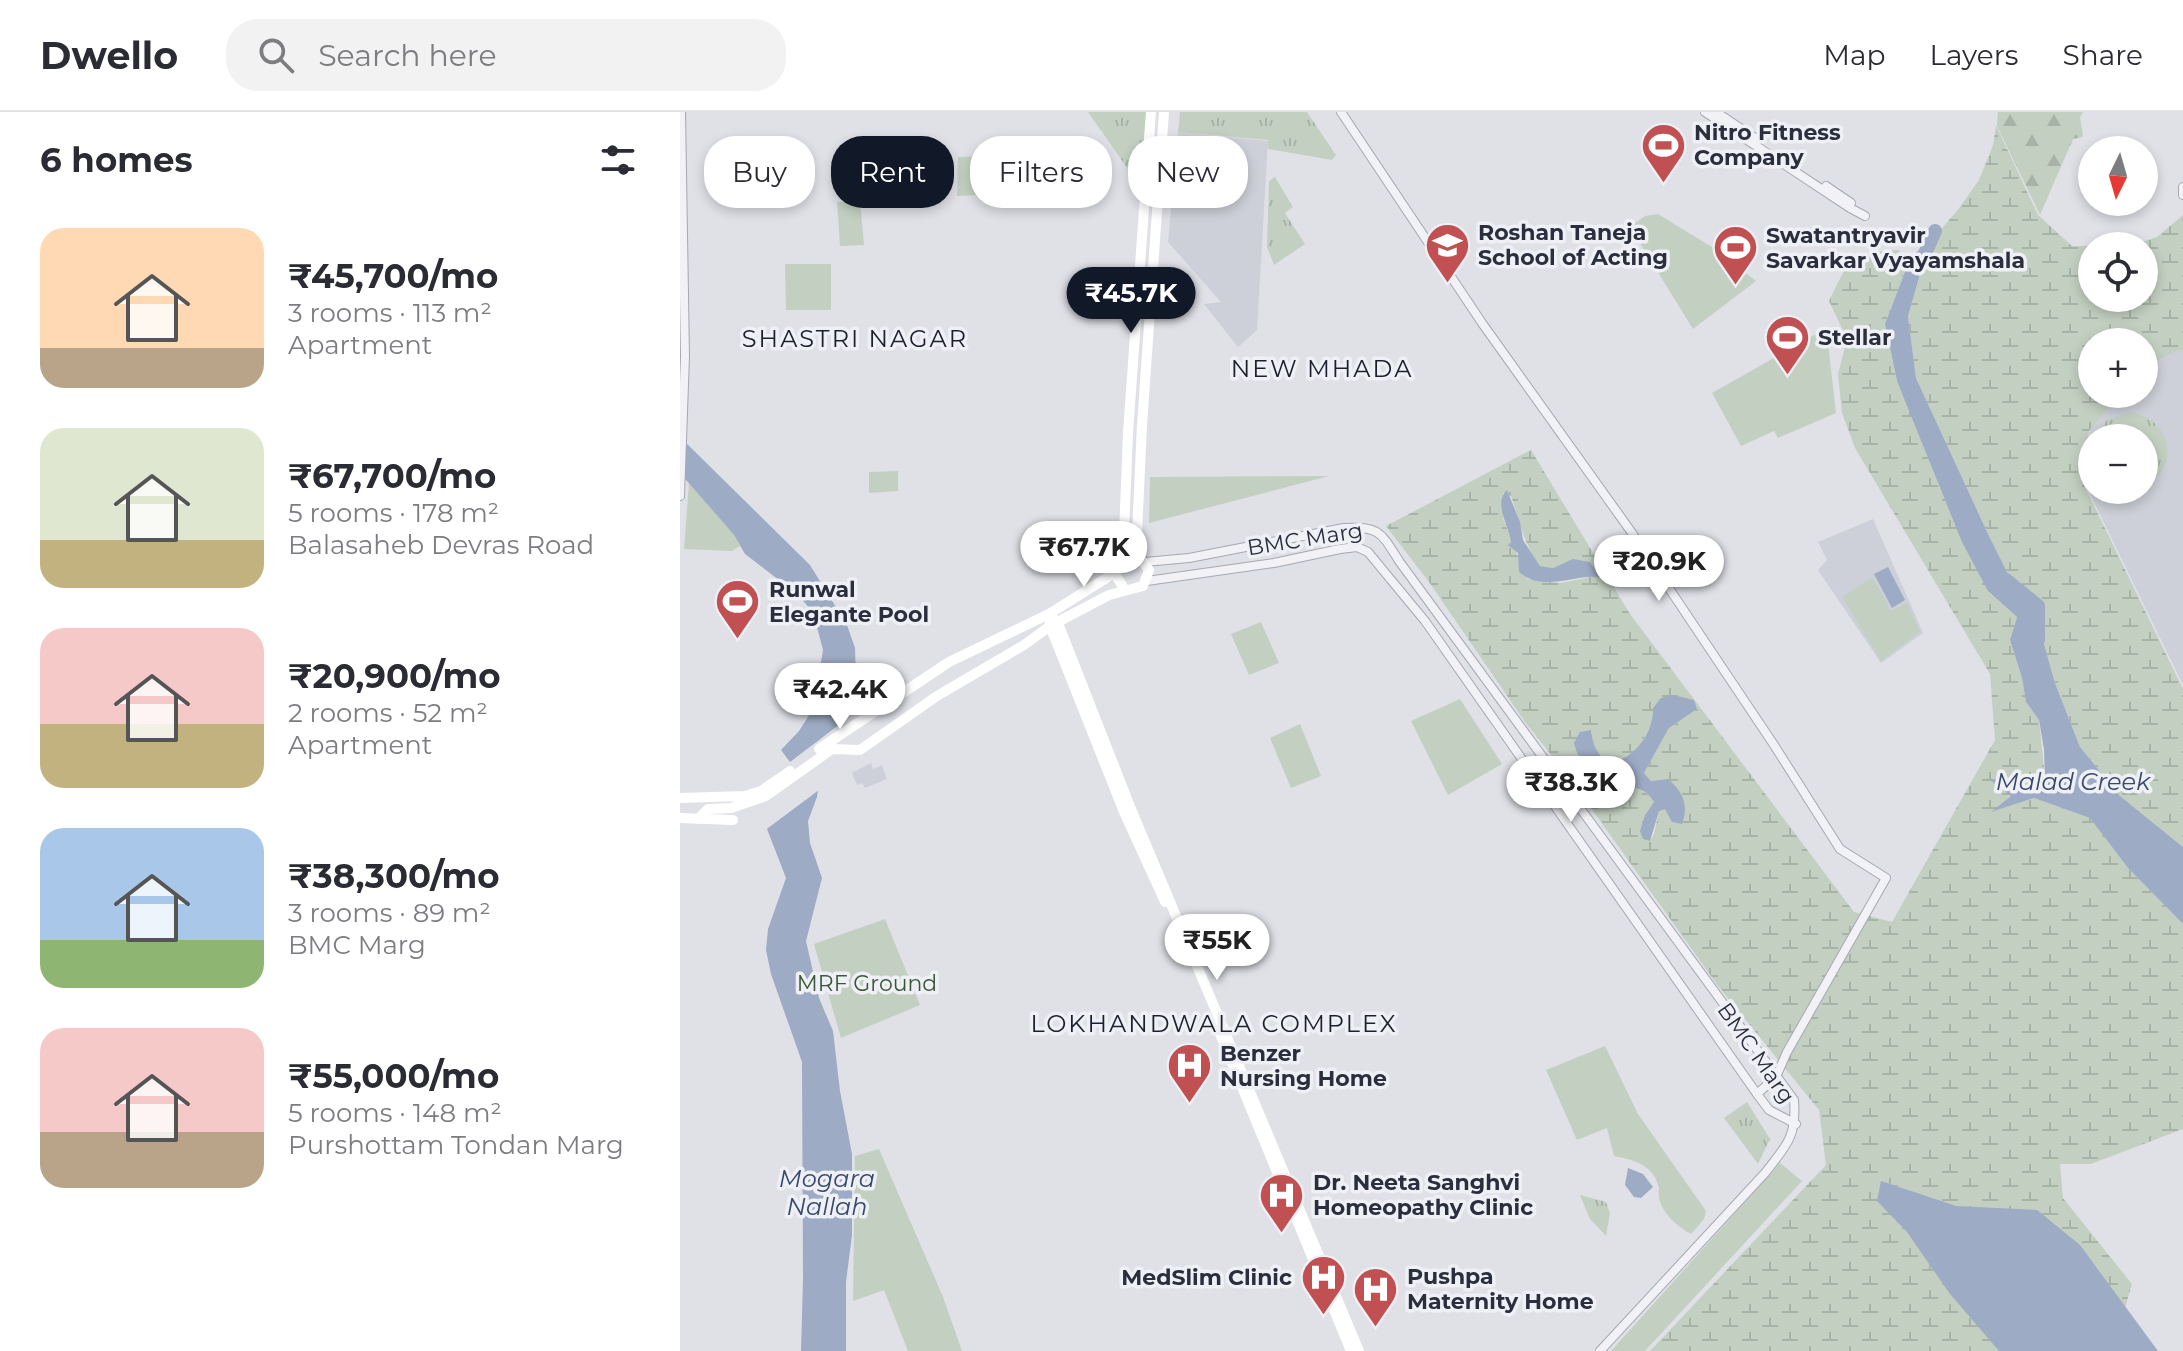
<!DOCTYPE html>
<html lang="en">
<head>
<meta charset="utf-8">
<style>
	body { margin:0; font-family:Montserrat,sans-serif; background:#f2f2f3; color:#2b2b33; height:100vh; display:flex; flex-direction:column; font-size:30px; white-space:nowrap }
	* { box-sizing:border-box; margin:0 }
	p { font-size:26px; color:#7c7c81 }
	.icon { flex:none; width:44px; height:44px; fill:none; stroke:currentColor; stroke-width:2; stroke-linecap:round; stroke-linejoin:round }
	.map { position:relative; flex:1; overflow:hidden }
	.drawer { display:flex; flex-direction:column; background:#fff; width:680px }
	.drawer>* { flex:none }
	.hud { position:absolute; left:24px; top:24px; width:760px; height:72px; display:flex; gap:16px }
	.needle { width:52px; rotate:185deg }
	.controls { position:absolute; left:1398px; top:24px; display:grid; gap:16px }
	.controls a { display:grid; place-items:center; width:80px; height:80px; border-radius:50%; background:#fff; box-shadow:0 4px 12px #0003; font-size:40px }
	.price { position:absolute; translate:-50% -68px; padding:0 18px; border-radius:28px; background:#fff; color:#222; font-size:26px; line-height:52px; filter:drop-shadow(0 2px 4px #0008) }
	.price::after { content:''; position:absolute; left:50%; top:48px; width:24px; height:18px; margin-left:-12px; background:inherit; clip-path:polygon(0 0,100% 0,50% 100%) }
	.price.current { background:#111827; color:#fff }
	ul { padding:0; list-style:none }
	li { display:flex; align-items:center; gap:24px; height:200px; padding:0 40px }
	li span { display:grid; place-items:center; flex:none; width:224px; height:160px; border-radius:24px; color:#555 }
	li>.icon { margin-inline-start:auto }
	span .icon { width:96px; height:96px; fill:#fffc; stroke-width:1 }
	li b { font-size:34px }
	h2 { display:flex; justify-content:space-between; align-items:center; height:96px; padding:0 40px; font-size:34px }
	.chip { padding:0 28px; border-radius:32px; background:#fff; box-shadow:0 4px 12px #0003; font-size:28px; line-height:72px }
	.chip.current { background:#111827; color:#fff }
	header { display:flex; align-items:center; gap:48px; box-sizing:border-box; height:112px; padding:0 40px; background:#fff; border-bottom:2px solid #e1e1e2 }
	header strong { font-size:38px }
	nav { display:flex; gap:44px; margin-inline-start:auto; font-size:28px }
	.search { width:560px; height:72px; background:#f2f2f3; display:flex; align-items:center; gap:20px; box-sizing:border-box; padding:0 28px; border-radius:32px; color:#7c7c81; font-size:30px }
	main { display:flex; flex:1; min-height:0 }
	.map>svg:first-child { display:block }
	.built { fill:#ced0d9; fill-rule:evenodd }
	.grass { fill:url(#grass-tufts) }
	.forest { fill:url(#forest-firs) }
	.wetland { fill:url(#wetland-marsh); fill-rule:evenodd }
	.green { fill:#c3d0c1 }
	.water { fill:#9eabc4 }
	.pier { fill:#dfe1e7 }
	.lines { fill:none; stroke-linecap:round; stroke-linejoin:round }
	.river { stroke:#9eabc4; stroke-width:14 }
	.tertiary-casing { stroke:#a5a8b1; stroke-width:10 }
	.tertiary { stroke:#f2f2f6; stroke-width:8 }
	.secondary { stroke:#fff; stroke-width:10 }
	.labels { text-anchor:middle; dominant-baseline:central; stroke-width:7; stroke-linejoin:round; paint-order:stroke }
	.poi-label { font-size:22px; font-weight:bold; fill:#2a2e3d; stroke:#eff0f5; text-anchor:start }
	.street-label { font-size:22px; fill:#2a2e3d; stroke:#eff0f5 }
	.park-label { font-size:22px; fill:#3a5738; stroke:#eff0f5 }
	.neighbourhood-label { font-size:24px; letter-spacing:2px; fill:#1c202d; stroke:#eff0f5 }
	.water-label { font-size:24px; font-style:italic; fill:#38496c; stroke:#eff0f5 }
</style>
</head>
<body>
<header>
<strong>Dwello</strong>
<div class="search"><svg class="icon" aria-label="search" viewBox="0 0 24 24"><circle cx="10" cy="10" r="6"/><path d="M15 15l6 6"/></svg>Search here</div>
<nav><a>Map</a><a>Layers</a><a>Share</a></nav>
</header>
<main>
<section class="drawer">
<h2>6 homes<svg class="icon" aria-label="filters" viewBox="0 0 24 24"><path d="M4 7h16M4 17h16"/><circle cx="9" cy="7" r="2"/><circle cx="15" cy="17" r="2"/></svg></h2>
<ul>
<li><span style="background:linear-gradient(#ffd9b3 75%,#b9a48a 0)"><svg class="icon" aria-label="home" viewBox="0 0 24 24"><path d="M3 11l9-7 9 7M6 9v11h12V9"/></svg></span><div><b>₹45,700/mo</b><p>3 rooms · 113 m²</p><p>Apartment</p></div></li>
<li><span style="background:linear-gradient(#dfe7d0 70%,#c2b280 0)"><svg class="icon" aria-label="home" viewBox="0 0 24 24"><path d="M3 11l9-7 9 7M6 9v11h12V9"/></svg></span><div><b>₹67,700/mo</b><p>5 rooms · 178 m²</p><p>Balasaheb Devras Road</p></div></li>
<li><span style="background:linear-gradient(#f6c9c9 60%,#c2b280 0)"><svg class="icon" aria-label="home" viewBox="0 0 24 24"><path d="M3 11l9-7 9 7M6 9v11h12V9"/></svg></span><div><b>₹20,900/mo</b><p>2 rooms · 52 m²</p><p>Apartment</p></div></li>
<li><span style="background:linear-gradient(#a9c7e8 70%,#8fb573 0)"><svg class="icon" aria-label="home" viewBox="0 0 24 24"><path d="M3 11l9-7 9 7M6 9v11h12V9"/></svg></span><div><b>₹38,300/mo</b><p>3 rooms · 89 m²</p><p>BMC Marg</p></div></li>
<li><span style="background:linear-gradient(#f6c9c9 65%,#b9a48a 0)"><svg class="icon" aria-label="home" viewBox="0 0 24 24"><path d="M3 11l9-7 9 7M6 9v11h12V9"/></svg></span><div><b>₹55,000/mo</b><p>5 rooms · 148 m²</p><p>Purshottam Tondan Marg</p></div></li>
</ul>
</section>
<div class="map">
<svg width="1503" height="1239" viewBox="0 0 1503 1239">
	<defs>
		<pattern id="grass-tufts" width="24" height="20" patternUnits="userSpaceOnUse" patternTransform="scale(2)"><rect width="24" height="20" fill="#c3d0c1"/><path d="M3 7l-1-3M5 7V3M7 7l1-3M15 17l-1-3M17 17v-4M19 17l1-3" fill="none" stroke="#a8b3a7"/></pattern>
		<pattern id="forest-firs" width="22" height="20" patternUnits="userSpaceOnUse" patternTransform="scale(2)"><rect width="22" height="20" fill="#c3d0c1"/><path d="M5 1l3.5 6h-7zM16 11l3.5 6h-7z" fill="#a8b3a7"/></pattern>
		<pattern id="wetland-marsh" width="20" height="14" patternUnits="userSpaceOnUse" patternTransform="scale(2)"><rect width="20" height="14" fill="#c3d0c1"/><path d="M1 5h8M5 5V1M11 12h8M15 12V8" fill="none" stroke="#a8b3a7"/></pattern>
	</defs>
	<rect width="100%" height="100%" fill="#dfe1e7"/>
	<g class="built">
		<polygon points="498,20 588,29 577,218 558,235 524,192 541,190 488,130"/>
		<path d="M1498 237H1503V573L1406 374 1410 316 1437 282H1464V255ZM1412 326H1464V378H1412Z"/>
		<polygon points="1193,407 1243,521 1201,551 1138,458 1147,448 1138,430"/>
		<polygon points="191,651 193,657 202,653 207,667 185,676 182,671 177,673 172,661"/>
	</g>
	<g class="grass">
		<polygon points="408,0 467,0 459,73"/>
		<polygon points="500,0 627,0 656,43 652,48 588,37 588,28 498,20"/>
		<polygon points="595,65 613,95 605,101 625,132 594,153 587,135 589,69"/>
		<path d="M1450 300C1491 306 1503 356 1464 373V326H1415L1427 308Z"/>
		<polygon points="1067,990 1090,1027 1078,1052 1044,1006"/>
		<polygon points="900,1083 926,1090 930,1101 926,1124 910,1107"/>
	</g>
	<polygon class="forest" points="1318,0 1403,0 1400,5 1403,25 1393,27 1360,103 1317,14"/>
	<g class="wetland">
		<polygon points="1316,13 1358,103 1392,134 1412,134 1412,186 1464,186 1464,134 1449,134 1477,125 1503,103 1503,239 1499,238 1464,255 1464,230 1412,230 1412,282 1440,282 1409,319 1404,373 1503,577 1503,735 1440,684 1400,635 1375,571 1356,504 1331,468 1309,424 1236,266 1228,204 1249,131 1277,99 1299,68 1313,33"/>
		<path d="M1218 138 1226 144H1231L1205 212 1217 269 1308 479 1337 505 1330 528 1342 566 1346 590 1359 608 1365 665 1346 675 1311 668 1332 684 1314 699 1354 686 1411 706 1448 756 1503 812V1017L1411 1052H1380L1383 1086 1452 1172 1432 1239H970L1146 1053 1139 998 1038 874 888 664 845 610 749 470 706 414 851 338 950 502 1174 800 1212 810 1315 628 1310 562 1175 336 1162 301 1158 262 1167 227 1149 189C1170 147 1168 140 1218 138ZM823 381 831 384C840 409 843 432 860 454L873 456 893 448 915 464 881 471 847 467 823 406ZM1017 597 989 616 964 661 971 669 988 667 985 697 979 698 974 722 970 729 965 703 974 690C964 674 949 673 931 677L900 649 911 618C912 626 912 636 917 643 926 653 950 647 957 637 963 629 968 619 973 610Z"/>
	</g>
	<g class="green">
		<polygon points="331,43 331,81 277,84 278,45"/>
		<polygon points="180,89 184,133 160,134 157,90"/>
		<polygon points="978,102 1035,137 1076,169 1013,217 950,115 965,104"/>
		<polygon points="105,152 151,152 151,198 106,198"/>
		<polygon points="1143,218 1148,231 1156,301 1098,326 1094,319 1061,334 1032,281"/>
		<polygon points="218,359 218,379 189,381 189,360"/>
		<polygon points="649,364 469,411 470,365"/>
		<polygon points="9,371 54,423 60,434 52,439 4,437"/>
		<polygon points="1193,465 1211,499 1227,491 1240,520 1201,549 1162,485"/>
		<polygon points="581,510 599,551 569,563 551,522"/>
		<polygon points="780,587 822,652 768,683 731,609"/>
		<polygon points="620,612 641,664 611,676 590,626"/>
		<polygon points="205,807 240,893 161,926 134,832"/>
		<path d="M925 934 958 1002 1026 1099 1024 1107 1011 1122C999 1116 983 1102 980 1089 978 1085 979 1080 979 1076 974 1053 954 1048 934 1044L927 1016 897 1028 866 958Z"/>
		<polygon points="199,1037 263,1185 282,1239 228,1239 204,1178 173,1189 175,1044"/>
		<polygon points="1100,1051 1122,1069 965,1239 931,1239"/>
	</g>
	<g class="water">
		<polygon points="1249,131 1228,204 1236,266 1309,424 1331,468 1356,504 1375,571 1400,635 1440,684 1503,735 1503,812 1448,756 1410,706 1354,686 1311,700 1331,684 1309,667 1346,675 1365,665 1364,637 1359,608 1346,590 1342,566 1330,528 1337,505 1308,479 1282,430 1217,269 1205,212 1231,144"/>
		<polygon points="0,325 130,453 167,513 175,536 176,565 141,658 137,685 128,709 130,731 142,766 126,829 139,886 153,919 160,979 172,1042 172,1123 166,1170 166,1239 121,1239 123,1167 122,950 91,862 86,838 88,817 106,766 87,717 88,687 107,648 101,638 119,619 133,597 143,538 133,500 116,481 65,442 54,423 0,361"/>
		<path d="M827 378 840 410 843 428 860 454 873 456 893 447 910 450 920 465C893 462 864 481 839 460L838 441 828 433 831 430C829 414 813 391 827 378Z"/>
		<polygon points="1208,455 1225,488 1212,496 1194,462"/>
		<path d="M993 583 1014 588 1017 597 989 616 964 661 971 669 988 667C1003 680 1009 693 1002 712L992 710 985 697 979 699 970 729 963 727 960 719 965 703 974 690C958 665 940 682 919 672 915 656 900 656 894 631L900 620 911 618C918 680 975 636 973 596L981 586Z"/>
		<polygon points="948,1056 963,1062 973,1075 961,1086 954,1085 945,1073"/>
		<polygon points="1201,1069 1276,1094 1357,1098 1400,1133 1478,1239 1319,1239 1270,1182 1227,1120 1197,1089"/>
	</g>
	<polygon class="pier" points="164,609 145,659 143,675 84,719 84,686 91,663 102,648 98,641 101,638 110,650"/>
	<g class="lines">
		<g class="river">
			<polyline points="1239,155 1255,119"/>
			<polyline points="1326,468 1358,494 1358,528"/>
		</g>
		<defs>
			<g id="tertiary">
				<polyline points="661,0 802,211 952,421 1094,633 1160,737 1206,766 1107,940 1096,965 1077,982"/>
				<polyline points="1025,0 1170,96 1185,104"/>
				<polyline points="1036,0 1078,28"/>
				<polyline points="1146,74 1171,91"/>
				<polyline points="1503,75 1503,83"/>
				<polyline points="0,384 5,244 1,0"/>
				<path d="M465 450 509 446 664 416C699 414 701 420 719 449L1114 988C1117 1025 1106 1034 1085 1061L920 1239"/>
				<polyline points="467,469 594,451 660,437 677,435 688,440 745,509 1077,982 1089,998 1116,1012"/>
			</g>
		</defs>
		<use href="#tertiary" class="tertiary-casing"/>
		<use href="#tertiary" class="tertiary"/>
		<g class="secondary">
			<polyline points="460,446 457,421 462,313 484,0"/>
			<polyline points="443,447 448,321 471,0"/>
			<polyline points="369,502 378,511 451,697 679,1239"/>
			<polyline points="369,502 370,514 444,700 485,790"/>
			<polyline points="139,637 269,550 369,502 436,460"/>
			<polyline points="0,686 65,684 81,679 110,659"/>
			<polyline points="0,706 53,708"/>
			<polyline points="18,707 28,697 51,696 86,684 152,637 180,638 257,584 344,533 370,514 429,483 463,474 469,458 460,446 449,445 437,454 436,464 445,478"/>
			<polyline points="536,912 597,1060"/>
			<polyline points="609,1089 671,1239"/>
		</g>
	</g>
	<defs>
		<symbol id="stadium-pin" viewBox="-11 -11 22 30"><path d="M0 17L-7.5 6A9.5 9.5 0 1 1 7.5 6Z" fill="#c05052" stroke="#eff0f5"/><path d="M0-5a6.5 5 0 1 0 0 10a6.5 5 0 1 0 0-10ZM-3.5-1.8h7v3.6h-7Z" fill="#fff"/></symbol>
		<symbol id="university-pin" viewBox="-11 -11 22 30"><path d="M0 17L-7.5 6A9.5 9.5 0 1 1 7.5 6Z" fill="#c05052" stroke="#eff0f5"/><path d="M0-5L7-2L0 1L-7-2ZM-4 1L0 2.5L4 1V4Q0 6-4 4Z" fill="#fff"/></symbol>
		<symbol id="hospital-pin" viewBox="-11 -11 22 30"><path d="M0 17L-7.5 6A9.5 9.5 0 1 1 7.5 6Z" fill="#c05052" stroke="#eff0f5"/><path d="M-5-5h3v3.5h4V-5h3V5h-3V1.5h-4V5h-3Z" fill="#fff"/></symbol>
	</defs>
	<g fill-rule="evenodd">
		<use href="#stadium-pin" x="958" y="8" width="51" height="69"/>
		<use href="#university-pin" x="742" y="108" width="51" height="69"/>
		<use href="#stadium-pin" x="1030" y="110" width="51" height="69"/>
		<use href="#stadium-pin" x="1082" y="200" width="51" height="69"/>
		<use href="#stadium-pin" x="32" y="464" width="51" height="69"/>
		<use href="#hospital-pin" x="484" y="928" width="51" height="69"/>
		<use href="#hospital-pin" x="576" y="1058" width="51" height="69"/>
		<use href="#hospital-pin" x="618" y="1140" width="51" height="69"/>
		<use href="#hospital-pin" x="670" y="1152" width="51" height="69"/>
	</g>
	<g class="labels">
		<g class="poi-label">
			<text x="1014" y="20">Nitro Fitness<tspan x="1014" dy="25">Company</tspan></text>
			<text x="798" y="120">Roshan Taneja<tspan x="798" dy="25">School of Acting</tspan></text>
			<text x="1086" y="123">Swatantryavir<tspan x="1086" dy="25">Savarkar Vyayamshala</tspan></text>
			<text x="1138" y="225">Stellar</text>
			<text x="89" y="477">Runwal<tspan x="89" dy="25">Elegante Pool</tspan></text>
			<text x="540" y="941">Benzer<tspan x="540" dy="25">Nursing Home</tspan></text>
			<text x="633" y="1070">Dr. Neeta Sanghvi<tspan x="633" dy="25">Homeopathy Clinic</tspan></text>
			<text x="727" y="1164">Pushpa<tspan x="727" dy="25">Maternity Home</tspan></text>
			<text x="612" y="1165" text-anchor="end">MedSlim Clinic</text>
		</g>
		<g class="street-label">
			<text transform="translate(625 427) rotate(-9)">BMC Marg</text>
			<text transform="translate(1076 941) rotate(55)">BMC Marg</text>
		</g>
		<g class="park-label">
			<text x="187" y="871">MRF Ground</text>
		</g>
		<g class="neighbourhood-label">
			<text x="175" y="226">SHASTRI NAGAR</text>
			<text x="642" y="256">NEW MHADA</text>
			<text x="534" y="911">LOKHANDWALA COMPLEX</text>
		</g>
		<g class="water-label">
			<text x="1393" y="669">Malad Creek</text>
			<text x="147" y="1066">Mogara<tspan x="147" dy="28">Nallah</tspan></text>
		</g>
	</g>
</svg>
<div class="controls">
<a><svg class="needle" viewBox="-14 -14 28 28"><path d="M0-13l5 13h-10z" fill="#e53935"/><path d="M0 13l5-13h-10z" fill="#7c7c81"/></svg></a>
<a><svg class="icon" aria-label="locate" viewBox="0 0 24 24"><circle cx="12" cy="12" r="6"/><path d="M12 2v4M12 18v4M2 12h4M18 12h4"/></svg></a>
<a>+</a>
<a>−</a>
</div>
<b class="price current" style="left:451px;top:223px">₹45.7K</b>
<b class="price" style="left:404px;top:477px">₹67.7K</b>
<b class="price" style="left:979px;top:491px">₹20.9K</b>
<b class="price" style="left:160px;top:619px">₹42.4K</b>
<b class="price" style="left:891px;top:712px">₹38.3K</b>
<b class="price" style="left:537px;top:870px">₹55K</b>
<div class="hud">
<a class="chip">Buy</a>
<a class="chip current">Rent</a>
<a class="chip">Filters</a>
<a class="chip">New</a>
</div>
</div>
</main>
</body>
</html>
